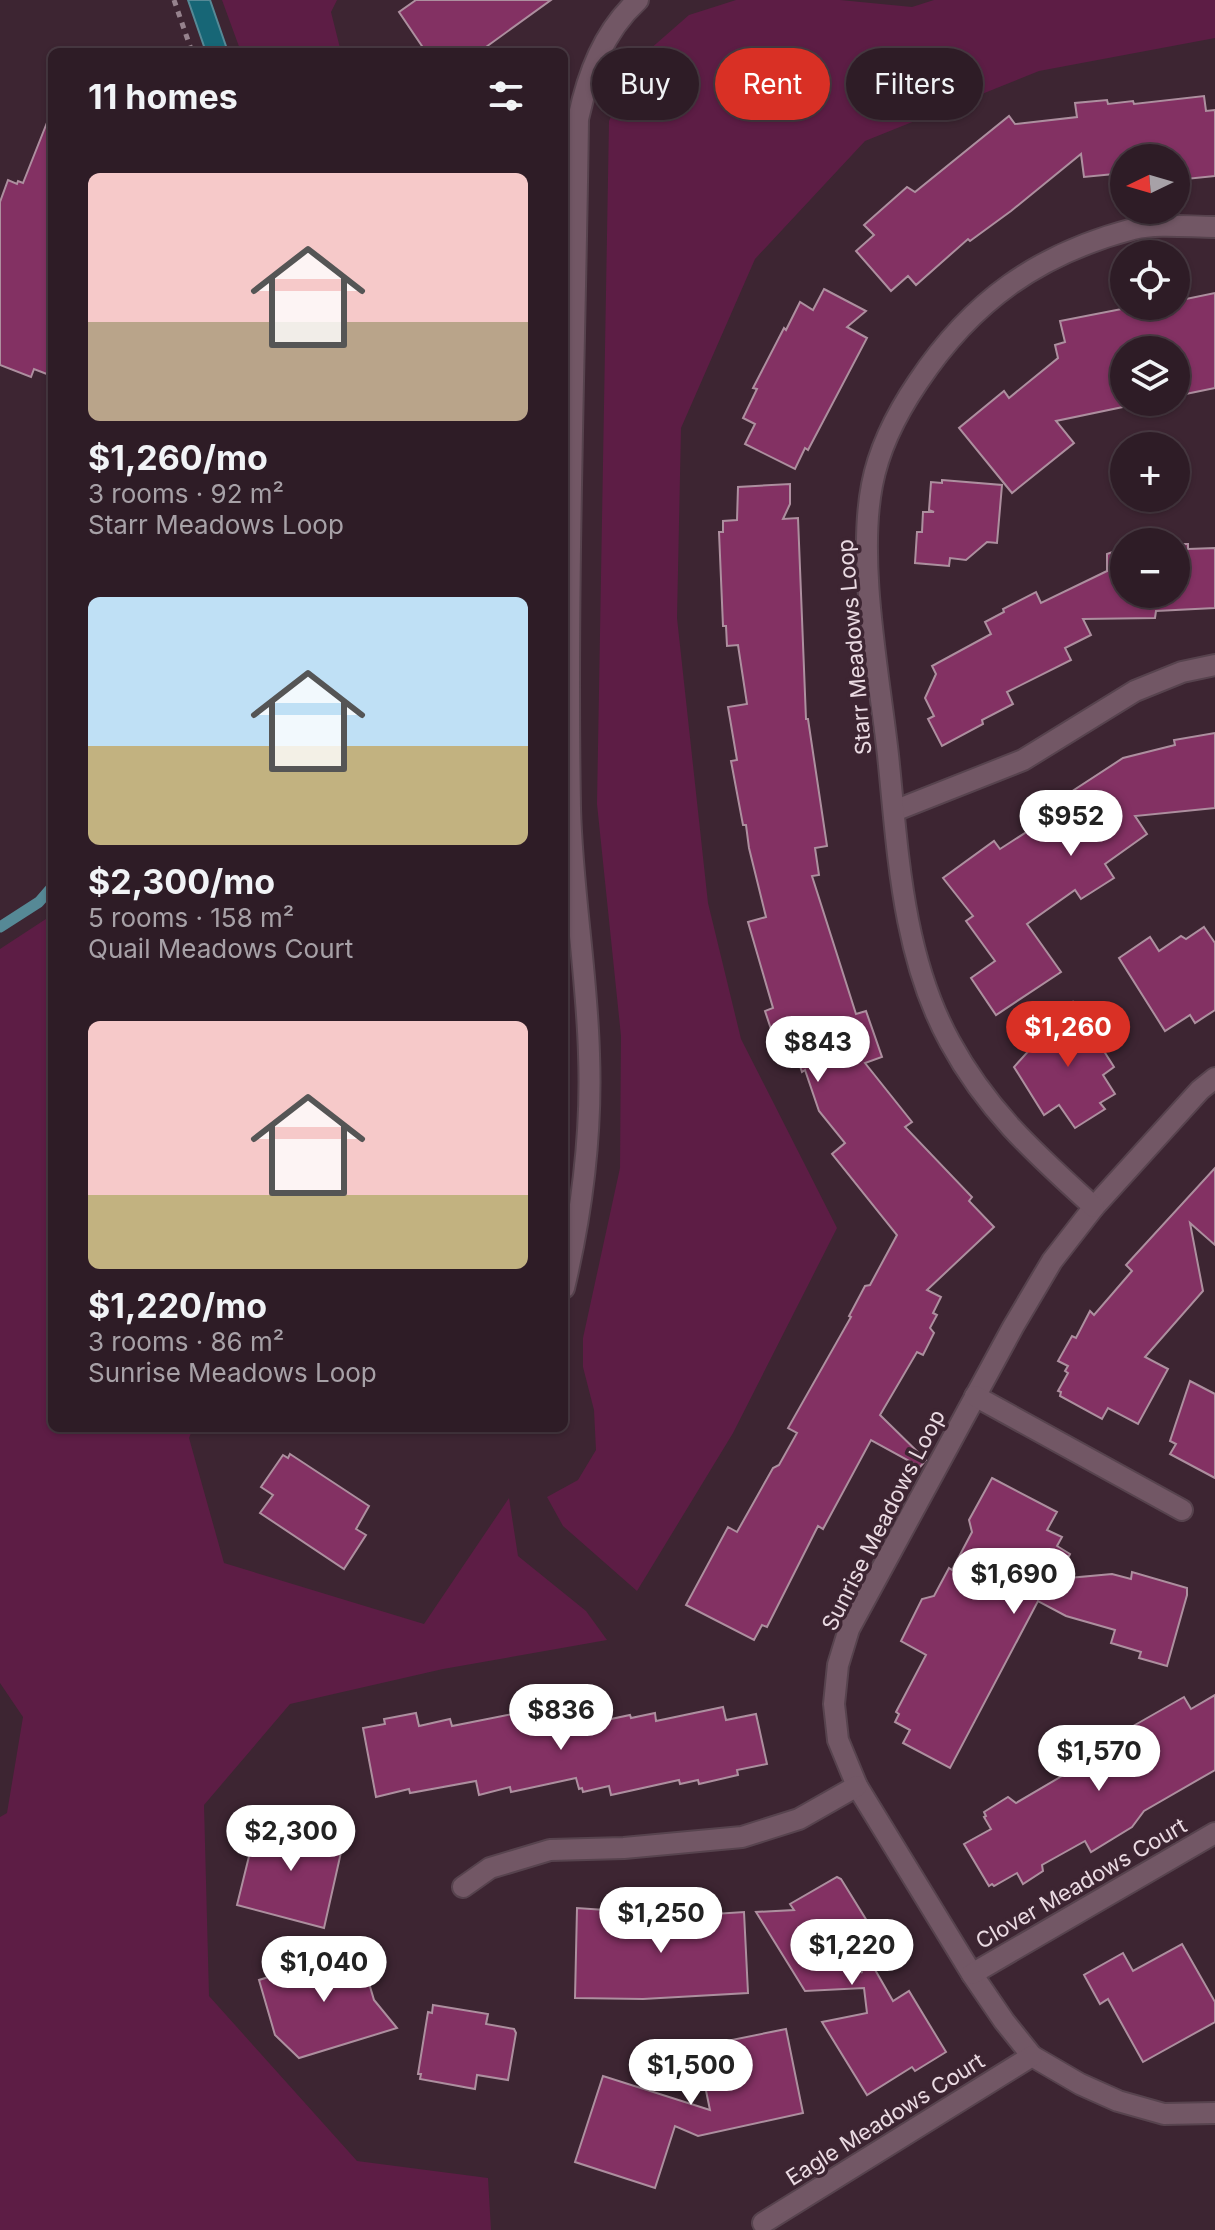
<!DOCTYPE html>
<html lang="en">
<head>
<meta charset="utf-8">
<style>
	body { margin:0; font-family:Inter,sans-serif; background:#3a2932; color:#f1f3f6; height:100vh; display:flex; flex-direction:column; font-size:30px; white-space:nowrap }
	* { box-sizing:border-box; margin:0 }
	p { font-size:26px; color:#a7a1a7 }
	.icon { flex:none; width:44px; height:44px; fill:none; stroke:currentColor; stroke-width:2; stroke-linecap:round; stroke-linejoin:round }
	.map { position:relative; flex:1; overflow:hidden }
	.side { position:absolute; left:48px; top:48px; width:520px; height:1384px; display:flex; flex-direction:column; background:#2e1c26; border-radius:12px; box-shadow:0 2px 6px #0004,0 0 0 2px #493a43 }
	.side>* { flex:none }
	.hud { position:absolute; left:592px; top:48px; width:502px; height:72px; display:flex; gap:16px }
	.needle { width:52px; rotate:265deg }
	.fabs { position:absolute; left:1110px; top:144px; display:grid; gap:16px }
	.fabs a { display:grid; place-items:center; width:80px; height:80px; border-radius:50%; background:#2e1c26; box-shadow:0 2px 6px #0004,0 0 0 2px #493a43; font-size:40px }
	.price { position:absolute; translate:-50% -68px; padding:0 18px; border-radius:28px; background:#fff; color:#222; font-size:26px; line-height:52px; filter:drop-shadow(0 2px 4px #0008) }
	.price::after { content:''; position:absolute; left:50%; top:48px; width:24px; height:18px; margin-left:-12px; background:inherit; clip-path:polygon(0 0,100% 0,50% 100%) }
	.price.active { background:#d93025; color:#fff }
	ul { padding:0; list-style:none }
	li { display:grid; align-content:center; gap:16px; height:424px; padding:0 40px }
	li span { display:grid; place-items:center; height:248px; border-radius:12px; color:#555 }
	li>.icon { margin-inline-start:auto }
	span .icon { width:144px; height:144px; fill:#fffc; stroke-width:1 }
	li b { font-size:34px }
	h2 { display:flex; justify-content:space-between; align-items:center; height:96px; padding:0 40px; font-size:34px }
	.pill { padding:0 28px; border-radius:36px; background:#2e1c26; box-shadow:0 2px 6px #0004,0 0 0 2px #493a43; font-size:28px; line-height:72px }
	.pill.active { background:#d93025; color:#fff }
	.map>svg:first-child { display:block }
	.green { fill:#5d1d45 }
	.water { fill:#176676; stroke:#568996; stroke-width:2 }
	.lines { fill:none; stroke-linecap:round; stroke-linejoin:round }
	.stream { stroke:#568996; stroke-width:11 }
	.building { fill:#833163; stroke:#ad8f9f; stroke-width:2 }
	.minor-casing { stroke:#57434e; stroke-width:24 }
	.path { stroke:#96828d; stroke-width:5; stroke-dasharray:6 6; stroke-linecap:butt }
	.minor { stroke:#725765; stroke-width:20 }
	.labels { text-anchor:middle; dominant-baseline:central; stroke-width:7; stroke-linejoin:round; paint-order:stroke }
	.street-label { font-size:22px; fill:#eadae2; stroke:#3d2532 }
</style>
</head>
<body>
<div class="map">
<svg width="1215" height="2230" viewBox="0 0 1215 2230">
	<rect width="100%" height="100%" fill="#3d2532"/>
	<g class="green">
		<polygon points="222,0 337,0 331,12 341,52 241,52"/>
		<polygon points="736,0 840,0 912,7 934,0 1215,0 1215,38 1039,71 865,141 755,259 681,428 677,618 708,903 741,1039 837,1228 733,1433 637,1591 563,1526 547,1497 578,1480 596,1450 594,1410 583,1367 583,1338 620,1168 621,1036 597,804 609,121 641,57 689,15"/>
		<polygon points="52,915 52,1428 193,1428 189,1438 224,1563 424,1624 509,1498 518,1556 586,1611 607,1640 443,1669 290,1704 204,1805 209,1996 357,2161 488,2178 491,2230 0,2230 0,1817 7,1813 23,1717 0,1683 0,949"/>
	</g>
	<polygon class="water" points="188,0 210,0 228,52 206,52"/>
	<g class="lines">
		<polyline class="stream" points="0,927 39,902 52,887"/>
	</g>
	<g class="building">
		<polygon points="416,0 551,0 479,52 426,52 399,12"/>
		<polygon points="1204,96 1206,111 1215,110 1215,176 1186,179 1185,171 1176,172 1176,158 1124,158 1124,173 1084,177 1081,154 1011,211 970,241 968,239 916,285 908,276 891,291 856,251 874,235 864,225 907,187 915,192 1009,116 1015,124 1077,117 1075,103 1107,100 1108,104 1133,101 1134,104"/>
		<polygon points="50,115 52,376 34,369 31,377 0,365 0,202 8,180 17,184 18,181 23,183"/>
		<polygon points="824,289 866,311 847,327 867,338 808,450 805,448 795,469 745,444 755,424 743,418 757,389 753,388 784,328 786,330 800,302 813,310"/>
		<polygon points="1215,293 1215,388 1176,396 1176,350 1124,350 1124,402 1147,402 1056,421 1074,443 1012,493 959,428 1004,391 1009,398 1058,358 1055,345 1065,342 1060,321 1137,306 1176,306 1176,301"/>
		<polygon points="942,480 1002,485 997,543 987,542 966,560 950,558 949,566 915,563 917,532 922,532 923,512 934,512 929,510 931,482 942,483"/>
		<polygon points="790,484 790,504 783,519 798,518 806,719 808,719 827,846 815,848 819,875 812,876 856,1014 866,1011 882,1057 865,1063 912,1122 905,1127 972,1197 969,1201 994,1227 927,1290 941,1297 933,1313 937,1315 930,1328 934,1333 923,1355 917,1352 880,1415 926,1460 920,1467 871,1440 823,1529 818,1526 767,1627 762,1625 754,1640 686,1605 728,1527 737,1532 773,1468 779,1465 797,1433 788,1428 851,1317 849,1316 865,1286 870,1285 897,1235 832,1154 845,1143 819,1111 805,1070 802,1072 793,1045 778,1050 765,1011 773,1008 748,922 766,917 749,848 746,825 743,825 731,761 737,760 728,707 747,704 738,645 727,646 726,626 723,626 719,532 723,532 723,521 737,520 738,487"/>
		<polygon points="1176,544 1188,544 1188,549 1215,548 1215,608 1156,611 1155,618 1083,619 1091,635 1065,648 1071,660 1007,692 1013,704 982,720 983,724 942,746 928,719 934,716 925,698 936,674 932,666 991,634 985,622 1004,612 1003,609 1036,592 1041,603 1107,571 1107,554 1124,548 1124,594 1176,594"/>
		<polygon points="1215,733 1215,808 1135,816 1147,834 1105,864 1114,878 1081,899 1075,890 1027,924 1061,972 996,1015 971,978 995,961 966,921 973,916 943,878 994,841 1000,849 1059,811 1054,803 1123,758 1175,745 1174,740"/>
		<polygon points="1204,927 1215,943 1215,1010 1195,1023 1190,1015 1165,1031 1119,958 1150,937 1159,951 1181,936 1186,939"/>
		<polygon points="1073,1002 1114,1067 1103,1075 1115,1094 1100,1103 1105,1109 1075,1128 1059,1105 1044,1115 1014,1067"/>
		<polygon points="1215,1168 1215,1245 1190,1223 1203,1291 1145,1357 1168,1369 1138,1424 1108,1408 1102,1419 1060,1396 1061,1392 1058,1391 1068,1373 1065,1371 1068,1366 1058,1361 1072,1336 1076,1338 1090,1311 1094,1315 1132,1271 1126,1265"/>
		<polygon points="1190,1381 1215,1394 1215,1478 1170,1454 1176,1444 1170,1441"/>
		<polygon points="290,1454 369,1506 356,1529 366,1535 344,1569 260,1513 273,1495 261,1487 283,1455 288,1458"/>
		<polygon points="992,1478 1057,1512 1047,1530 1062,1537 1057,1546 1070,1554 1057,1579 1112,1574 1131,1579 1132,1572 1187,1588 1187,1595 1167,1666 1139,1658 1141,1652 1111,1643 1115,1630 1066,1616 1038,1601 950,1768 903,1743 910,1730 895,1722 899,1714 896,1712 926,1655 901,1641 922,1599 934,1596 949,1568 952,1570 972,1532 969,1520"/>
		<polygon points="1215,1695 1215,1770 1144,1811 1132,1827 1091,1852 1085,1841 1042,1865 1043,1871 1023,1884 1017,1873 994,1886 992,1884 989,1886 964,1844 991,1829 984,1817 986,1816 984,1812 1008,1797 1016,1803 1067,1773 1063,1766 1184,1697 1191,1709"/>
		<polygon points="553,1706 559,1730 630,1715 631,1718 655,1713 656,1721 723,1707 726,1720 756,1714 767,1764 737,1770 738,1775 699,1784 698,1780 680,1784 679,1780 611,1795 609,1786 583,1792 582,1788 579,1789 576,1778 511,1792 510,1787 479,1795 476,1781 410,1793 409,1789 376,1797 363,1728 385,1724 384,1719 416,1713 419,1726 450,1719 452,1726"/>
		<polygon points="261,1819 344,1839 324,1928 237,1905 255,1832 257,1833"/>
		<polygon points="837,1877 841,1879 867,1921 840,1937 862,1973 858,1940 893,2001 909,1991 946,2052 915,2071 912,2067 867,2095 822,2022 867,2013 864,1988 805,1991 756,1912 794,1910 790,1904"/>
		<polygon points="663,1905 705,1906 714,1914 744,1912 748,1993 643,1999 575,1998 577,1908 605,1910 614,1920 657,1920 657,1907 663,1907"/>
		<polygon points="1182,1944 1215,2002 1215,2022 1143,2062 1108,1999 1100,2004 1084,1975 1123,1953 1133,1971"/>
		<polygon points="358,1946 374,2000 397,2028 299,2058 275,2035 259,1980 278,1974 277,1971"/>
		<polygon points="433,2005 488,2014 486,2024 514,2029 516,2033 508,2080 477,2075 475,2089 420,2079 421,2074 418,2074 428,2012 432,2013"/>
		<polygon points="786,2029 803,2113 698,2136 675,2126 655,2188 575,2162 603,2076 710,2110 697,2047"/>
	</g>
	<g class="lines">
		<defs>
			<g id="minor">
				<polyline points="894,811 1023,760 1135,691 1182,672 1215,665"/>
				<polyline points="1215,1078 1200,1090 1094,1207 1052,1261 1013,1327 849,1629 838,1665 834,1704 838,1740 857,1786 972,1974 1004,2021 1032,2056 1080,2084 1118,2101 1164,2114 1215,2113"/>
				<path d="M1094 1207C1037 1155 988 1112 950 1042 902 955 898 852 888 755 879 674 857 563 872 485 879 448 897 413 918 382 972 301 1038 254 1133 229 1158 223 1189 227 1215 227"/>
				<path d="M564 1288C582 1212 592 1133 589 1054 587 972 572 890 570 808 566 578 575 348 578 119 588 74 603 32 638 0"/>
				<polyline points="975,1396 1182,1510"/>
				<polyline points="463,1887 490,1868 550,1850 624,1848 742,1837 799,1819 857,1786"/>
				<polyline points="972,1974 1215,1833"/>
				<polyline points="763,2223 1032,2056"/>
			</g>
		</defs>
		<use href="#minor" class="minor-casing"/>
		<polyline class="path" points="174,0 192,52"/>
		<use href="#minor" class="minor"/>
	</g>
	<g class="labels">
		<g class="street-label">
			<text transform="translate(854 647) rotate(-95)">Starr Meadows Loop</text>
			<text transform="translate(883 1520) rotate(-63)">Sunrise Meadows Loop</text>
			<text transform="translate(1081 1883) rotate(-30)">Clover Meadows Court</text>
			<text transform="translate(885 2119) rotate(-32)">Eagle Meadows Court</text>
		</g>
	</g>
</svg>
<div class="fabs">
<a><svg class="needle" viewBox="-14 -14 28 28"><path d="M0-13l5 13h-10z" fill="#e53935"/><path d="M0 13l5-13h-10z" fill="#a7a1a7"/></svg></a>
<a><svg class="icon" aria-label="locate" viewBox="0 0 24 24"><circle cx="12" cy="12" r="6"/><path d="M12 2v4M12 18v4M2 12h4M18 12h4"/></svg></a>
<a><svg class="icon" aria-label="layers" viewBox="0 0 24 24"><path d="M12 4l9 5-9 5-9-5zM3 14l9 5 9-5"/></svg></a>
<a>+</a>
<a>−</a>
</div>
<b class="price" style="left:1071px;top:858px">$952</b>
<b class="price active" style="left:1068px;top:1069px">$1,260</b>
<b class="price" style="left:818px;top:1084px">$843</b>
<b class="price" style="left:1014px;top:1616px">$1,690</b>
<b class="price" style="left:561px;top:1752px">$836</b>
<b class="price" style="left:1099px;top:1793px">$1,570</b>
<b class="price" style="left:291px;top:1873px">$2,300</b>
<b class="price" style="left:661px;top:1955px">$1,250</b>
<b class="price" style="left:852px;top:1987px">$1,220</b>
<b class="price" style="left:324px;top:2004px">$1,040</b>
<b class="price" style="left:691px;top:2107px">$1,500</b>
<div class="hud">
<a class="pill">Buy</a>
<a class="pill active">Rent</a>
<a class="pill">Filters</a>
</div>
<section class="side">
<h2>11 homes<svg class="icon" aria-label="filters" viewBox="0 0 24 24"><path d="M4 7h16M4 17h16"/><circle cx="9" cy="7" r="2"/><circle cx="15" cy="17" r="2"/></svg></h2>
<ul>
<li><span style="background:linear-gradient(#f6c9c9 60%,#b9a48a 0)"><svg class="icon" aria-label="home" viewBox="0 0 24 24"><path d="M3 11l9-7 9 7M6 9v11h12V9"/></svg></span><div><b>$1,260/mo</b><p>3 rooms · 92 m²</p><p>Starr Meadows Loop</p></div></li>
<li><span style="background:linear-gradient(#bfe0f5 60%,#c2b280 0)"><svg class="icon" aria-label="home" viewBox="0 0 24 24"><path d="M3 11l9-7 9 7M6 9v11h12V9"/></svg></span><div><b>$2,300/mo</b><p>5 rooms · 158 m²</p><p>Quail Meadows Court</p></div></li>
<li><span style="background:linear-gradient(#f6c9c9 70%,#c2b280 0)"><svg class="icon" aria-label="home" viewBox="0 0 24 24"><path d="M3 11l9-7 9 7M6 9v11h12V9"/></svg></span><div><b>$1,220/mo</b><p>3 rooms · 86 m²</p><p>Sunrise Meadows Loop</p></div></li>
</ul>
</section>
</div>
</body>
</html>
